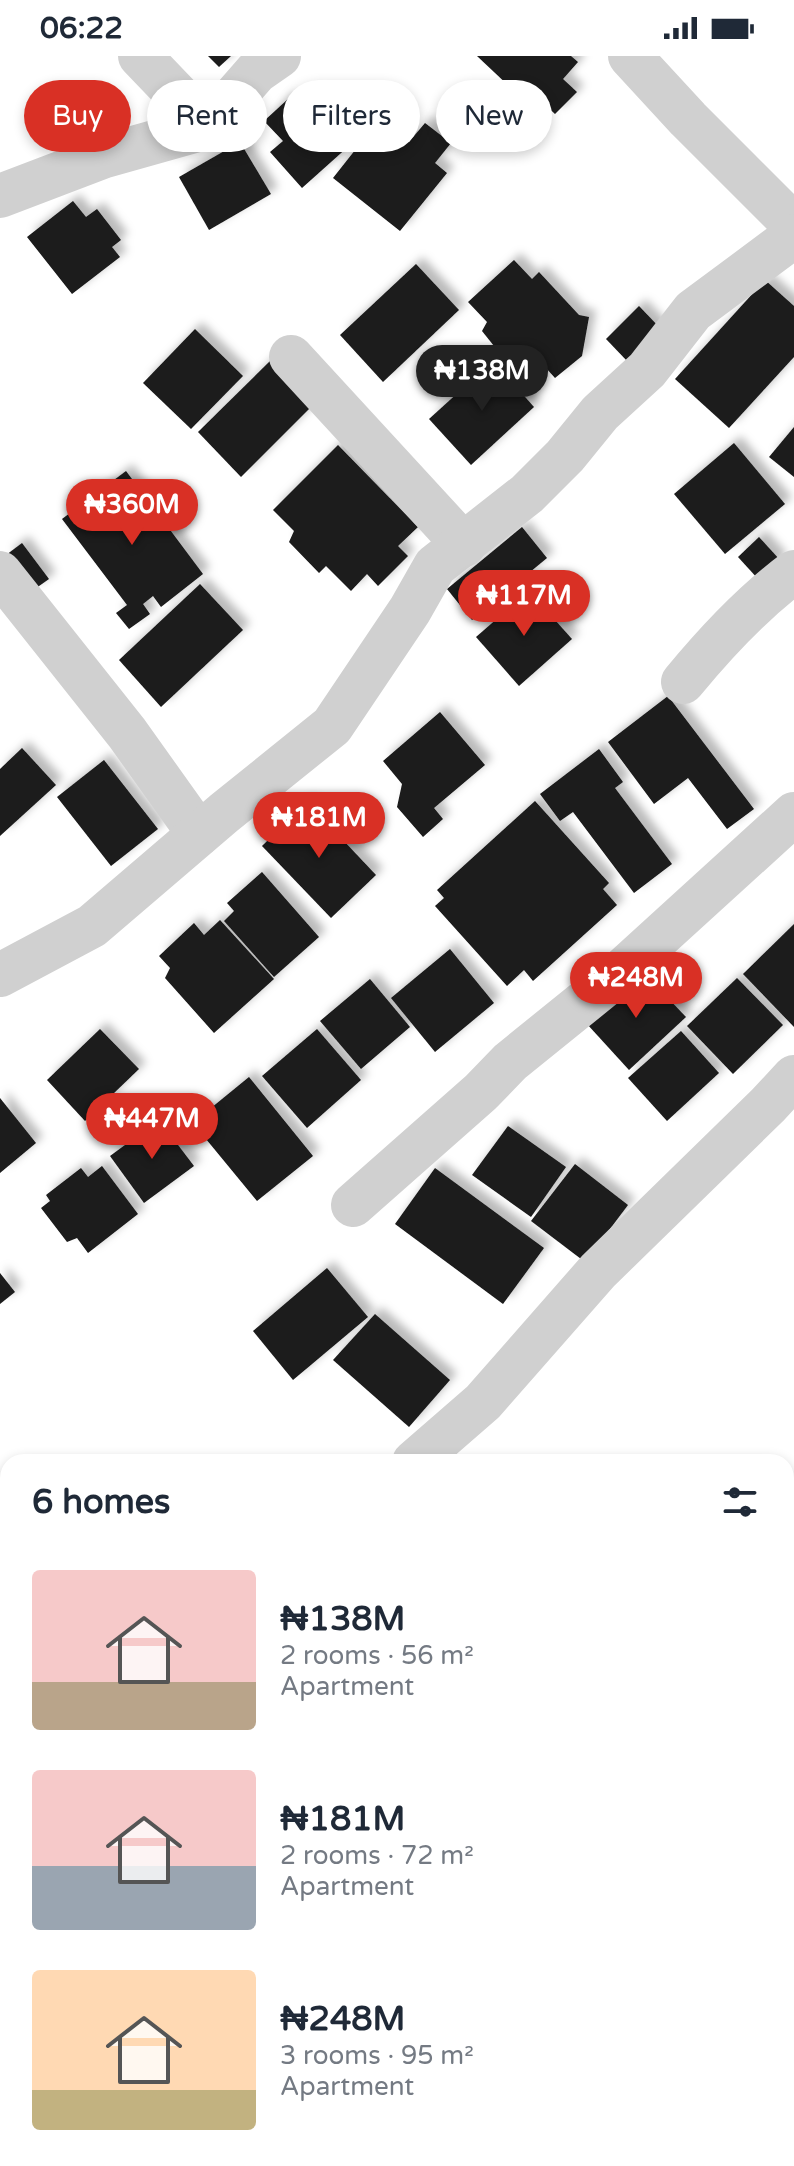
<!DOCTYPE html>
<html lang="en">
<head>
<meta charset="utf-8">
<style>
	body { margin:0; font-family:"Varela Round",sans-serif; background:#f6f6f7; color:#1f2937; height:100vh; display:flex; flex-direction:column; font-size:30px; white-space:nowrap }
	* { box-sizing:border-box; margin:0 }
	p { font-size:26px; color:#747a83 }
	.icon { flex:none; width:44px; height:44px; fill:none; stroke:currentColor; stroke-width:2; stroke-linecap:round; stroke-linejoin:round }
	.map { position:relative; flex:1; overflow:hidden }
	.panel { position:absolute; left:0px; top:1398px; width:794px; height:712px; display:flex; flex-direction:column; background:#fff; border-radius:24px 24px 0 0; box-shadow:0 4px 12px #0003 }
	.panel>* { flex:none }
	.top-card { position:absolute; left:24px; top:24px; width:746px; height:72px; display:flex; gap:16px }
	.price { position:absolute; translate:-50% -68px; padding:0 18px; border-radius:28px; background:#d93025; color:#fff; font-size:26px; line-height:52px; filter:drop-shadow(0 2px 4px #0008) }
	.price::after { content:''; position:absolute; left:50%; top:48px; width:24px; height:18px; margin-left:-12px; background:inherit; clip-path:polygon(0 0,100% 0,50% 100%) }
	.price.active { background:#222; color:#fff }
	ul { padding:0; list-style:none }
	li { display:flex; align-items:center; gap:24px; height:200px; padding:0 32px }
	li span { display:grid; place-items:center; flex:none; width:224px; height:160px; border-radius:8px; color:#555 }
	li>.icon { margin-inline-start:auto }
	span .icon { width:96px; height:96px; fill:#fffc; stroke-width:1 }
	li b { font-size:34px }
	h2 { display:flex; justify-content:space-between; align-items:center; height:96px; padding:0 32px; font-size:34px }
	.tag { padding:0 28px; border-radius:36px; background:#fff; box-shadow:0 4px 12px #0003; font-size:28px; line-height:72px }
	.tag.active { background:#d93025; color:#fff }
	.status { display:flex; justify-content:space-between; align-items:center; height:56px; padding:0 40px; background:#fff; direction:ltr }
	.status svg { height:22px; fill:currentColor }
	.map>svg:first-child { display:block }
	.building { fill:#1a1a1a; filter:url(#shadow) }
	.lines { fill:none; stroke-linecap:round; stroke-linejoin:round }
	.minor { stroke:#d0d0d0; stroke-width:44 }
</style>
</head>
<body>
<div class="status"><b>06:22</b><svg viewBox="0 0 49 12"><path d="M0 12V9h3v3zM5 12V6h3v6zM10 12V3h3v9zM15 12V0h3v12zM26 1h20v11H26zM47 4h2v5h-2z"/></svg></div>
<div class="map">
<svg width="794" height="2110" viewBox="0 0 794 2110">
	<defs>
		<filter id="shadow"><feDropShadow dx="7" dy="-7" stdDeviation="4" flood-color="#0004"/></filter>
	</defs>
	<rect width="100%" height="100%" fill="#fff"/>
	<g class="building">
		<polygon points="208,0 231,0 219,11"/>
		<polygon points="477,0 571,0 578,6 563,23 577,36 555,58 539,43 532,52"/>
		<polygon points="313,38 339,67 335,71 350,89 302,132 270,96 283,85 264,65 288,43 297,53"/>
		<polygon points="386,55 400,66 393,74 409,86 425,67 451,87 435,107 447,117 400,175 333,122"/>
		<polygon points="240,86 271,138 209,174 179,121"/>
		<polygon points="73,145 86,161 97,153 121,184 112,191 120,201 72,238 27,181"/>
		<polygon points="514,204 532,223 539,216 579,259 589,261 582,300 555,322 546,312 534,322 506,289 498,295 482,275 487,266 468,246"/>
		<polygon points="416,208 459,254 383,326 340,279"/>
		<polygon points="765,224 794,250 794,301 729,372 675,323"/>
		<polygon points="639,250 661,273 628,306 606,283"/>
		<polygon points="195,273 243,320 191,373 143,327"/>
		<polygon points="270,305 313,349 241,421 198,376"/>
		<polygon points="493,305 534,351 471,409 429,363"/>
		<polygon points="794,371 794,421 769,401"/>
		<polygon points="734,387 785,448 725,498 674,438"/>
		<polygon points="338,389 418,471 398,490 408,500 378,530 367,518 351,535 326,510 319,517 289,486 294,475 273,454"/>
		<polygon points="126,415 203,518 161,551 153,540 143,548 150,558 129,573 116,557 127,549 62,463"/>
		<polygon points="522,471 547,502 472,564 447,533"/>
		<polygon points="759,481 780,504 759,524 738,501"/>
		<polygon points="22,487 49,523 32,535 6,499"/>
		<polygon points="200,528 243,574 161,651 119,604"/>
		<polygon points="529,535 572,583 519,630 476,581"/>
		<polygon points="668,640 754,753 727,773 688,722 654,748 608,686"/>
		<polygon points="440,656 485,709 434,752 443,763 423,781 397,751 402,728 383,705"/>
		<polygon points="22,692 56,729 0,780 0,713"/>
		<polygon points="599,693 623,726 615,732 672,808 634,837 573,756 560,765 540,738"/>
		<polygon points="104,704 158,773 111,810 57,741"/>
		<polygon points="535,745 609,827 603,833 617,849 533,925 524,914 507,930 435,850 444,842 437,834"/>
		<polygon points="307,746 376,819 331,862 262,790"/>
		<polygon points="262,816 319,881 274,921 224,865 234,855 227,847"/>
		<polygon points="220,864 274,923 214,977 165,922 170,912 159,900 194,867 204,879"/>
		<polygon points="794,868 794,971 743,918"/>
		<polygon points="450,893 494,947 435,996 391,942"/>
		<polygon points="642,915 686,961 629,1014 587,968"/>
		<polygon points="737,922 783,969 733,1018 687,970"/>
		<polygon points="370,923 410,971 361,1013 320,965"/>
		<polygon points="100,973 139,1013 85,1065 47,1024"/>
		<polygon points="317,973 361,1024 307,1072 262,1020"/>
		<polygon points="681,975 719,1017 667,1065 628,1022"/>
		<polygon points="249,1021 313,1100 257,1145 206,1083 213,1077 200,1061"/>
		<polygon points="0,1042 36,1087 0,1117"/>
		<polygon points="159,1064 194,1110 144,1147 110,1100"/>
		<polygon points="508,1070 566,1111 531,1161 472,1119"/>
		<polygon points="575,1108 628,1149 585,1206 531,1165"/>
		<polygon points="102,1110 138,1158 88,1197 77,1182 67,1186 41,1152 50,1145 46,1139 81,1112 88,1121"/>
		<polygon points="435,1112 544,1192 503,1248 395,1168"/>
		<polygon points="327,1212 368,1261 293,1324 253,1275"/>
		<polygon points="0,1217 15,1236 0,1248"/>
		<polygon points="375,1258 450,1324 409,1371 333,1304"/>
	</g>
	<g class="lines">
		<g class="minor">
			<polyline points="140,0 208,71"/>
			<polyline points="630,0 688,63 794,169"/>
			<polyline points="0,140 105,100 208,71 256,16 279,0"/>
			<polyline points="291,301 464,489"/>
			<polyline points="0,517 127,677 199,778"/>
			<path d="M683 626C716 586 752 547 794 516"/>
			<polyline points="0,919 92,870 224,757 332,670 410,554 435,510 527,438 565,400 600,357 647,314 693,255 794,180"/>
			<polyline points="353,1149 481,1036 510,1006 615,921 794,758"/>
			<polyline points="414,1406 483,1346 598,1215 768,1049 794,1021"/>
			<polyline points="786,1539 794,1530"/>
			<polyline points="200,2110 209,2102"/>
		</g>
	</g>
</svg>
<b class="price active" style="left:482px;top:357px">₦138M</b>
<b class="price" style="left:132px;top:491px">₦360M</b>
<b class="price" style="left:524px;top:582px">₦117M</b>
<b class="price" style="left:319px;top:804px">₦181M</b>
<b class="price" style="left:636px;top:964px">₦248M</b>
<b class="price" style="left:152px;top:1105px">₦447M</b>
<div class="top-card">
<a class="tag active">Buy</a>
<a class="tag">Rent</a>
<a class="tag">Filters</a>
<a class="tag">New</a>
</div>
<section class="panel">
<h2>6 homes<svg class="icon" aria-label="filters" viewBox="0 0 24 24"><path d="M4 7h16M4 17h16"/><circle cx="9" cy="7" r="2"/><circle cx="15" cy="17" r="2"/></svg></h2>
<ul>
<li><span style="background:linear-gradient(#f6c9c9 70%,#b9a48a 0)"><svg class="icon" aria-label="home" viewBox="0 0 24 24"><path d="M3 11l9-7 9 7M6 9v11h12V9"/></svg></span><div><b>₦138M</b><p>2 rooms · 56 m²</p><p>Apartment</p></div></li>
<li><span style="background:linear-gradient(#f6c9c9 60%,#9aa5b1 0)"><svg class="icon" aria-label="home" viewBox="0 0 24 24"><path d="M3 11l9-7 9 7M6 9v11h12V9"/></svg></span><div><b>₦181M</b><p>2 rooms · 72 m²</p><p>Apartment</p></div></li>
<li><span style="background:linear-gradient(#ffd9b3 75%,#c2b280 0)"><svg class="icon" aria-label="home" viewBox="0 0 24 24"><path d="M3 11l9-7 9 7M6 9v11h12V9"/></svg></span><div><b>₦248M</b><p>3 rooms · 95 m²</p><p>Apartment</p></div></li>
</ul>
</section>
</div>
</body>
</html>
